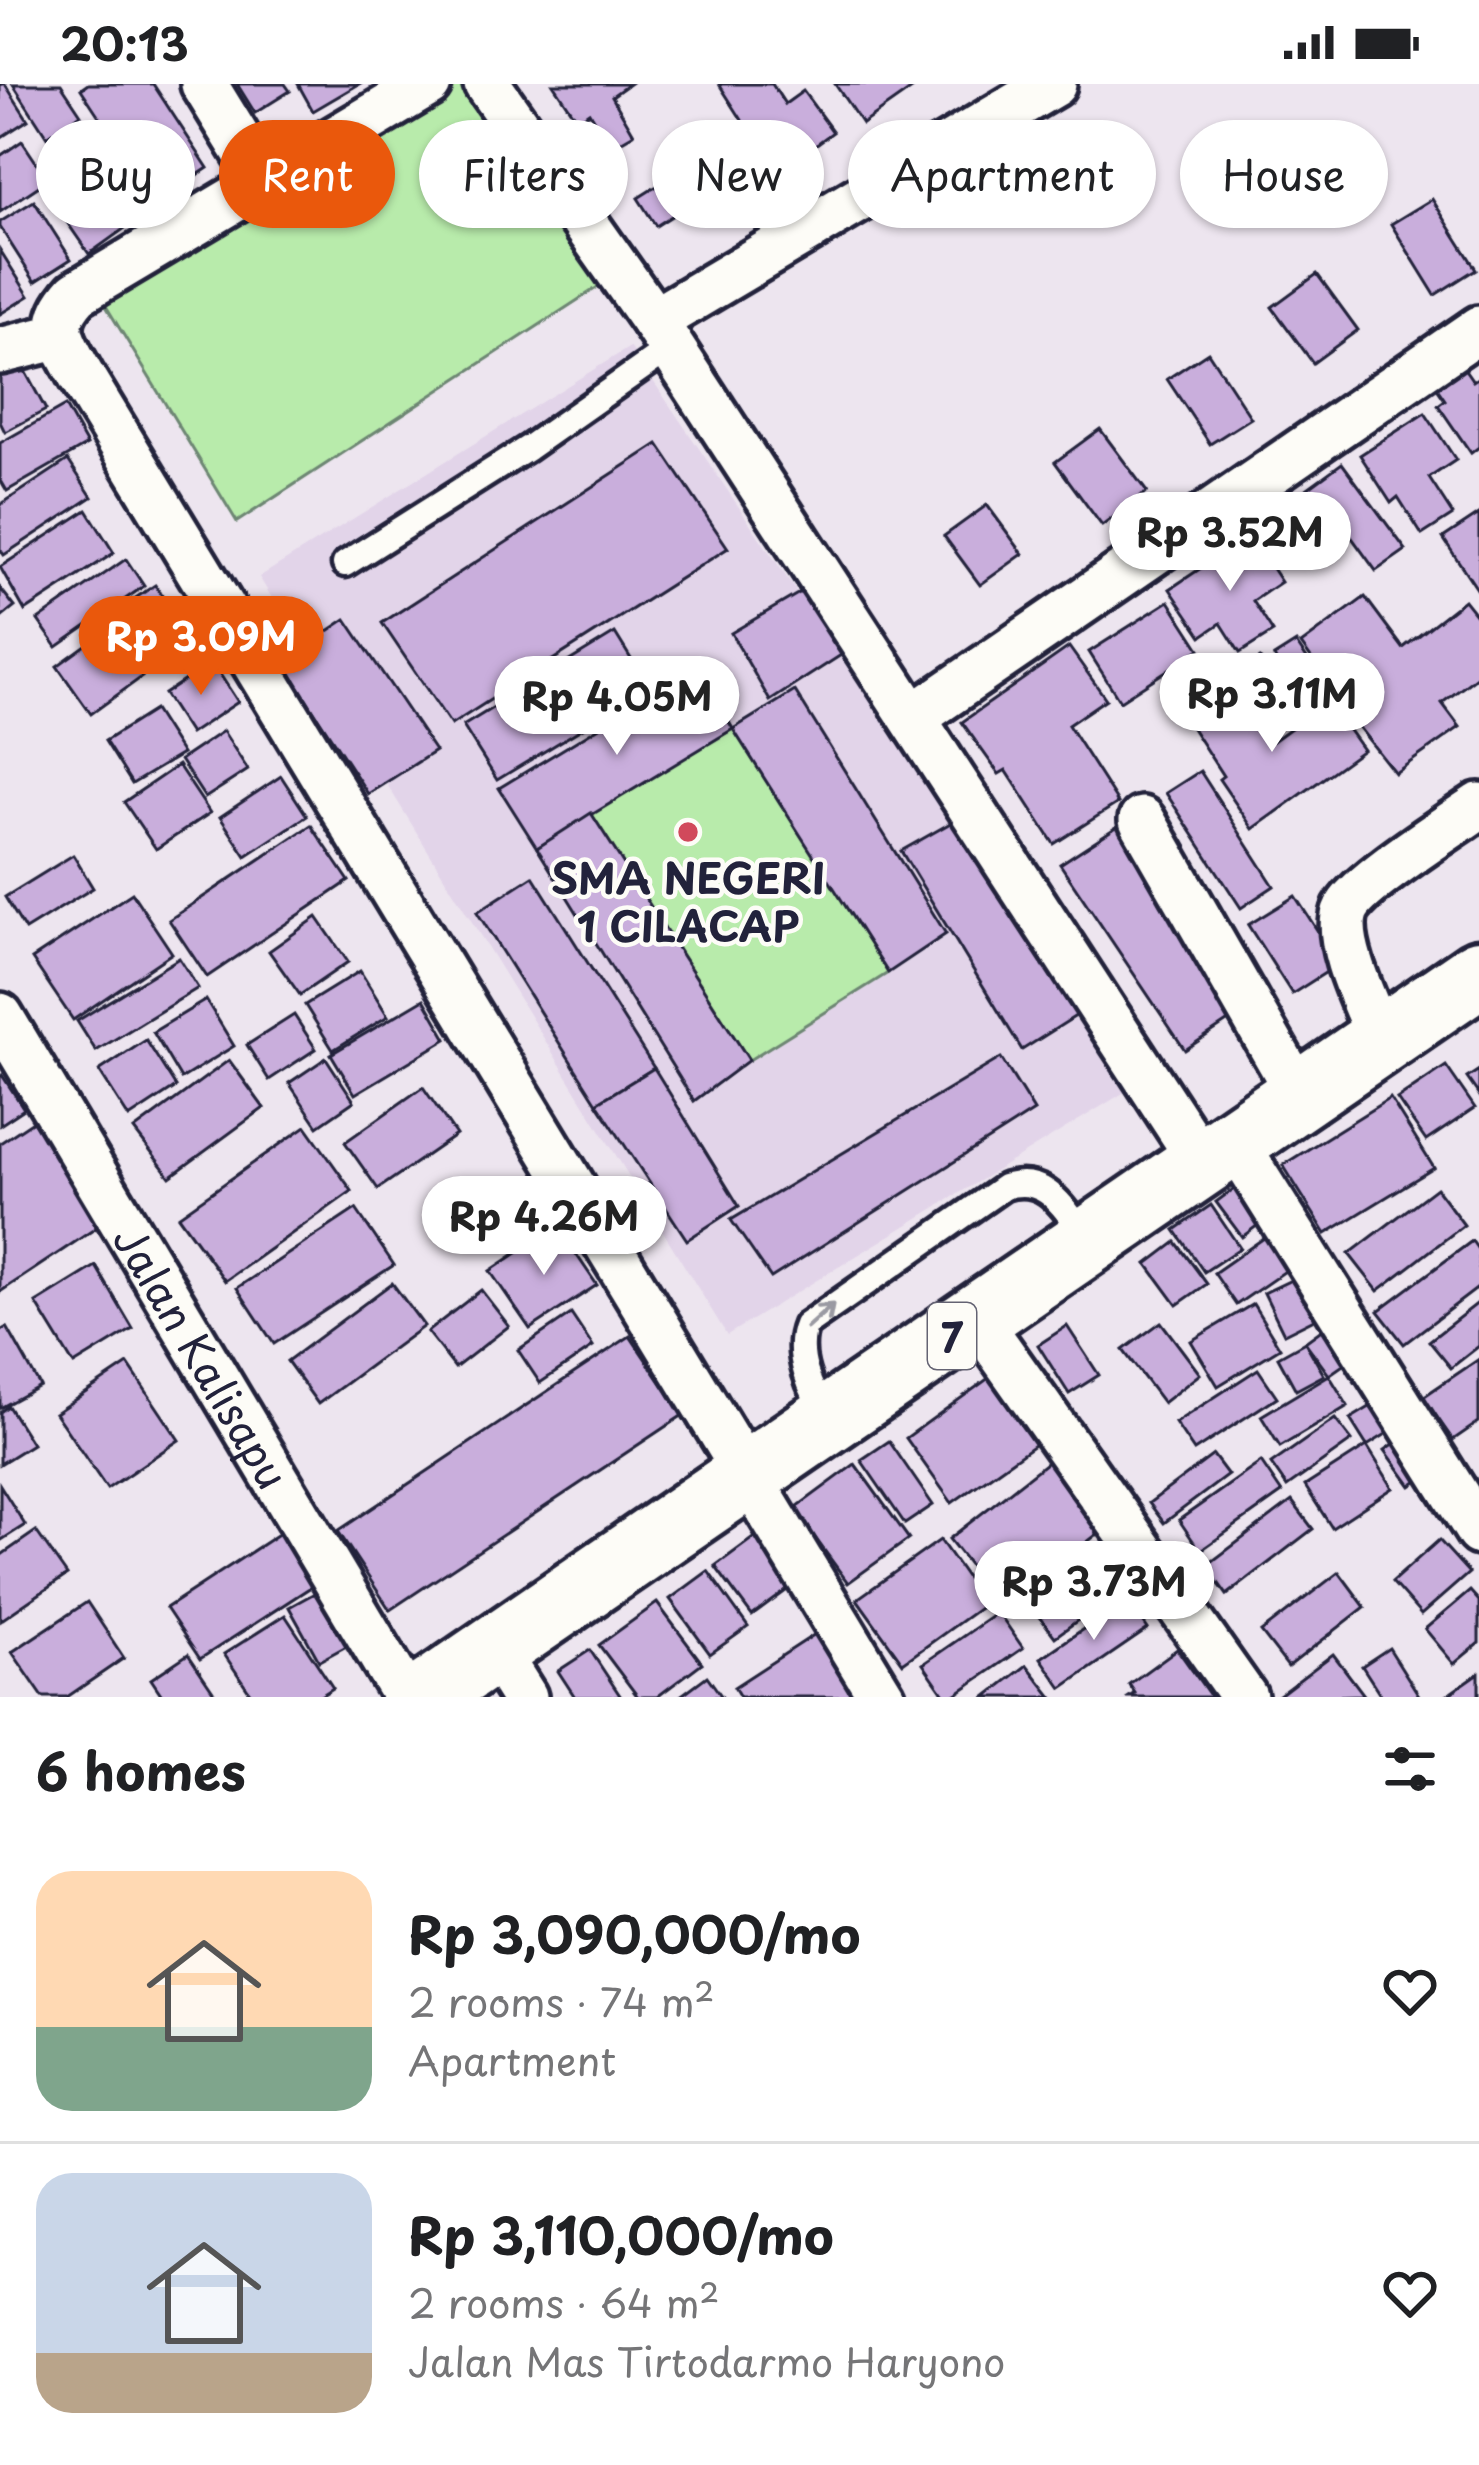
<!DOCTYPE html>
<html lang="en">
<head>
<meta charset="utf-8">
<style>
	body { margin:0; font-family:"Playpen Sans",sans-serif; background:#f2f2f2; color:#202124; height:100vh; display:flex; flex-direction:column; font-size:45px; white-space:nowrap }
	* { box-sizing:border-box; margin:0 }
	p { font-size:39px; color:#757577 }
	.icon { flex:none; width:66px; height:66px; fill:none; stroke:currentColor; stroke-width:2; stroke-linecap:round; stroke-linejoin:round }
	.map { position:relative; height:1613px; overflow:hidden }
	.side { display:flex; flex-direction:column; background:#fff; flex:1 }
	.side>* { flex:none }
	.banner { position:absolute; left:36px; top:36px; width:1407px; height:108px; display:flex; gap:24px }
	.price { position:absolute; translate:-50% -102px; padding:0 27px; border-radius:42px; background:#fff; color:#222; font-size:39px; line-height:78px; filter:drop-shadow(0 3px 6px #0008) }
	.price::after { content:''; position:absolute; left:50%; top:72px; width:36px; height:27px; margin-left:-18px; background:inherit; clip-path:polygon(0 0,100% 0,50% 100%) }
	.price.on { background:#ea580c; color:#fff }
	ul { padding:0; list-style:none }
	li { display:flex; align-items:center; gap:36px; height:300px; padding:0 36px }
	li+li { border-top:3px solid #e0e0e0 }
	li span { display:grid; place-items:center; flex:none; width:336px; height:240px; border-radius:36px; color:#555 }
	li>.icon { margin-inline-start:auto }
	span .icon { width:144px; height:144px; fill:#fffc; stroke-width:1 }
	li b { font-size:51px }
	h2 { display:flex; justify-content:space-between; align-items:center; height:144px; padding:0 36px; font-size:51px }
	.pill { padding:0 42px; border-radius:54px; background:#fff; box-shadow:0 3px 9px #0004; font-size:42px; line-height:108px }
	.pill.on { background:#ea580c; color:#fff }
	.status { display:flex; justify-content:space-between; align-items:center; height:84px; padding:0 60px; background:#fff; direction:ltr }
	.status svg { height:33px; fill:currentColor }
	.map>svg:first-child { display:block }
	.built { fill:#e2d4e9 }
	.green { fill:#b8ebab; stroke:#6d8673; stroke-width:3 }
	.building { fill:#c9aedc; stroke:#22223b; stroke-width:3 }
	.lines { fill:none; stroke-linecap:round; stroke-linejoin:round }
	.lane-casing { stroke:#22223b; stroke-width:33 }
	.street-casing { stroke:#22223b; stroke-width:54 }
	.highway-casing { stroke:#22223b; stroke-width:75 }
	.lane { stroke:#fdfcf7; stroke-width:24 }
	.street { stroke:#fdfcf7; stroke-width:45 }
	.highway { stroke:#fdfcf7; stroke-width:66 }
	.oneway { stroke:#9a9aa2 }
	.poi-dot { fill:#d1495b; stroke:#fdfcf7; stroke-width:4.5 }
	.labels { text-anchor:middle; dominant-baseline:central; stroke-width:9; stroke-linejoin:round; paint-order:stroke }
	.shield { fill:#fdfcf7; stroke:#646373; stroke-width:3 }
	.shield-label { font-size:39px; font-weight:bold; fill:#22223b }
	.poi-label { font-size:42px; font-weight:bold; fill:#22223b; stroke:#fdfcf7 }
	.street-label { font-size:42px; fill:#22223b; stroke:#fdfcf7 }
</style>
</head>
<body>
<div class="status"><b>20:13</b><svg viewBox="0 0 49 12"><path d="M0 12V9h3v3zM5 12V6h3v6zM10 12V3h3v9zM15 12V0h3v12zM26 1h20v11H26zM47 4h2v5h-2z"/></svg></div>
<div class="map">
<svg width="1479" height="1613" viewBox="0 0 1479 1613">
	<rect width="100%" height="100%" fill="#ede5ef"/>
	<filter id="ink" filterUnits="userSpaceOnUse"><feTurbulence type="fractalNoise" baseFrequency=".00833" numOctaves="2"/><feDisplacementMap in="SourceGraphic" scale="24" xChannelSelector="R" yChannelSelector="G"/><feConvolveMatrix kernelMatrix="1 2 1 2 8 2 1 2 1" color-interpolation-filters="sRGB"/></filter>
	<g filter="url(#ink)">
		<polygon class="built" points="630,263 1133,1003 727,1251 259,493"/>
		<g class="green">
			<polygon points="392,0 469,0 604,199 237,438 86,189"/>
			<polygon points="733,645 888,889 749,976 591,729"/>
		</g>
		<g class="building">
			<polygon points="0,0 5,0 28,36 0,54"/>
			<polygon points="13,0 61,0 81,30 47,53"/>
			<polygon points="88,0 153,0 208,84 156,119 81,5"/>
			<polygon points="237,0 285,0 290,7 255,29"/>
			<polygon points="298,0 359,0 313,27"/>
			<polygon points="553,0 629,0 612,12 634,50 610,64 589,28 577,36"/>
			<polygon points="719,0 772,0 785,20 803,7 833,48 765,98 735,57 749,47"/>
			<polygon points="835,0 919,0 862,40"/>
			<polygon points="22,57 48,96 0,128 0,72"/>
			<polygon points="714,66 731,94 656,142 638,114"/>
			<polygon points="98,101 128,142 89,170 60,128"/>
			<polygon points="1432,115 1476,185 1435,211 1391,140"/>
			<polygon points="34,117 71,175 35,198 0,143 0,138"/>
			<polygon points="0,166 29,212 0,230"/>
			<polygon points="1317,190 1358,246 1313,279 1272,223"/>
			<polygon points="1208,268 1251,334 1210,360 1167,295"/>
			<polygon points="1457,274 1473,297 1479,293 1479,363 1471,369 1438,321 1445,316 1430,294"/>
			<polygon points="19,276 46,326 5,348 0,338 0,286"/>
			<polygon points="65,322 87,361 7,407 0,395 0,359"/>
			<polygon points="1425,329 1456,376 1429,394 1453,431 1422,451 1398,413 1391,419 1360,371"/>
			<polygon points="1100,345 1147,408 1102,442 1055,378"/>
			<polygon points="658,360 728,464 451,641 382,539"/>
			<polygon points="68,376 92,413 4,471 0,465 0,421"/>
			<polygon points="1342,379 1406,466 1376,487 1345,444 1292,483 1260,439"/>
			<polygon points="987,421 1023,470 980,501 944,452"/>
			<polygon points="87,426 114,469 25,527 0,483"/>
			<polygon points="1479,430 1479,508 1443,454"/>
			<polygon points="1250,451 1281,498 1253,517 1273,548 1240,569 1221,539 1202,552 1170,505"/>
			<polygon points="126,475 144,502 57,563 38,536"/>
			<polygon points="818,498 855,562 770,617 731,549"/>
			<polygon points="155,501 193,557 145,589 107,533"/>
			<polygon points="0,504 15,523 0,535"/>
			<polygon points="1365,513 1403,564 1464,516 1479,535 1479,591 1442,619 1460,643 1395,689 1337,616 1339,613 1301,560"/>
			<polygon points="1169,517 1200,565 1120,617 1089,568"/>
			<polygon points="346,535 435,667 368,710 282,578"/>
			<polygon points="108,545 142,593 91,630 57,582"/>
			<polygon points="615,549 649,604 497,696 463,642"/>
			<polygon points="1296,559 1330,608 1308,623 1274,573"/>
			<polygon points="1069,563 1106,615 1068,641 1118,719 1054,760 1006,686 999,690 962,638"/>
			<polygon points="1260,575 1284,610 1256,630 1231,595"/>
			<polygon points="212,578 238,618 190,650 164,610"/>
			<polygon points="698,583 733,645 537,764 499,704"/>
			<polygon points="795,607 946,850 888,889 733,645"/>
			<polygon points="1240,608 1273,657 1328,617 1363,666 1253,745 1219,695 1223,692 1190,641"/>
			<polygon points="154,626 182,670 132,700 105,657"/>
			<polygon points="223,647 248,686 205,714 180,676"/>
			<polygon points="178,681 210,729 156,765 124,718"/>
			<polygon points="1200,687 1274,802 1241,824 1166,709"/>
			<polygon points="281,692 307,732 246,772 220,733"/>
			<polygon points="970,728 1090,923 1022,966 901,767"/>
			<polygon points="591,729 749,976 694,1017 537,764"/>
			<polygon points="311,741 349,797 207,893 169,836"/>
			<polygon points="1118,742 1242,928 1185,966 1060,780"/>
			<polygon points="73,771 93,804 25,846 5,813"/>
			<polygon points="533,792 654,984 597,1019 477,828"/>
			<polygon points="132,809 172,869 73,936 32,875"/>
			<polygon points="1295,812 1339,880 1292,910 1248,841"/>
			<polygon points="317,833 348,878 300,911 269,867"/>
			<polygon points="179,874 198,904 96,967 77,937"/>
			<polygon points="360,887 388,932 333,966 305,921"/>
			<polygon points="424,915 447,955 355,1010 331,970"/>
			<polygon points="206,916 234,962 181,995 153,948"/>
			<polygon points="294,931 316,965 269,996 247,961"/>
			<polygon points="146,956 176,1003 129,1034 99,987"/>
			<polygon points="326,974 354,1017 318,1042 289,999"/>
			<polygon points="1001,974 1034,1027 771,1194 731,1136"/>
			<polygon points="229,976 264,1024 170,1093 134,1046"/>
			<polygon points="1446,982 1475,1024 1426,1057 1397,1015"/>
			<polygon points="654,984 739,1122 687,1156 597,1019"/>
			<polygon points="1479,986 1479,1011 1467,994"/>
			<polygon points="2,991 24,1025 0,1041 0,993"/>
			<polygon points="423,1003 456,1051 378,1105 345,1058"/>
			<polygon points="1390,1014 1434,1084 1326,1150 1283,1081"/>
			<polygon points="33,1037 102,1140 0,1208 0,1059"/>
			<polygon points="306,1042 352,1107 225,1197 178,1132"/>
			<polygon points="1247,1095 1273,1130 1242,1153 1216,1118"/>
			<polygon points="1436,1104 1464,1141 1378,1207 1349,1170"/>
			<polygon points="1211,1121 1240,1164 1204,1188 1175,1146"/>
			<polygon points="356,1125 394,1181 274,1260 237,1204"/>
			<polygon points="557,1142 597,1201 530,1245 490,1187"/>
			<polygon points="1274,1147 1297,1179 1236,1221 1214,1189"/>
			<polygon points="1472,1157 1479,1167 1479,1203 1404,1260 1378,1227"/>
			<polygon points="1176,1158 1207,1200 1177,1221 1147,1180"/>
			<polygon points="96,1182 133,1245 74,1281 36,1219"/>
			<polygon points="1306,1189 1326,1229 1284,1250 1264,1209"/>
			<polygon points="392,1199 424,1242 318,1320 287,1277"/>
			<polygon points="481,1206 509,1242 455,1284 427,1248"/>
			<polygon points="1479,1218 1479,1262 1451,1284 1429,1257"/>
			<polygon points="1253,1220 1280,1264 1218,1302 1191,1257"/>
			<polygon points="571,1230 593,1263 540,1299 518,1266"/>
			<polygon points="1335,1236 1359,1270 1329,1291 1305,1258"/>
			<polygon points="1161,1238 1200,1290 1163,1319 1123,1266"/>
			<polygon points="1067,1242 1099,1291 1069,1310 1038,1261"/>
			<polygon points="7,1243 40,1302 0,1324 0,1247"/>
			<polygon points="630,1252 683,1331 390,1526 338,1447"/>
			<polygon points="1305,1258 1324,1291 1296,1306 1278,1273"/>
			<polygon points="1479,1275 1479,1338 1453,1356 1423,1313"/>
			<polygon points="128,1280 179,1356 107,1405 55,1329"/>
			<polygon points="1258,1285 1277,1313 1194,1367 1175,1339"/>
			<polygon points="997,1288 1044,1354 952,1419 906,1354"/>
			<polygon points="1329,1291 1348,1322 1280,1363 1261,1332"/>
			<polygon points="1388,1312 1404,1339 1367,1362 1350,1335"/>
			<polygon points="8,1322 32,1360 0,1380 0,1328"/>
			<polygon points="1335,1335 1352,1357 1287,1403 1271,1380"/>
			<polygon points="1411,1348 1436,1385 1411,1402 1385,1366"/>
			<polygon points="889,1357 933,1421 905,1440 861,1376"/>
			<polygon points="1367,1362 1393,1404 1332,1444 1305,1402"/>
			<polygon points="1213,1371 1228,1391 1164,1439 1149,1419"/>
			<polygon points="1055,1372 1109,1441 1003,1524 949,1455"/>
			<polygon points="1261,1378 1282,1409 1200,1467 1179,1436"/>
			<polygon points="855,1380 909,1455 848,1499 794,1425"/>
			<polygon points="0,1401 25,1441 0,1457"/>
			<polygon points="1292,1417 1313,1445 1227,1511 1206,1482"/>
			<polygon points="768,1443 805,1493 752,1532 715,1482"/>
			<polygon points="36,1447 67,1491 0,1537 0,1472"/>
			<polygon points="283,1447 317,1499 200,1575 166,1524"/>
			<polygon points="940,1456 985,1520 903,1579 857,1515"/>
			<polygon points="1439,1456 1469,1489 1421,1531 1392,1498"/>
			<polygon points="1106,1460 1133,1496 1055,1553 1028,1517"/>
			<polygon points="708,1487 748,1543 710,1570 670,1515"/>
			<polygon points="1339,1488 1365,1523 1288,1583 1261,1548"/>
			<polygon points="322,1505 352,1559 319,1577 289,1523"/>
			<polygon points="1470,1507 1479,1517 1479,1559 1454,1580 1425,1545"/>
			<polygon points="1127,1515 1148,1545 1062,1604 1041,1574"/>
			<polygon points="87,1518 124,1574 67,1613 43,1613 12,1568"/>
			<polygon points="657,1519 702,1579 657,1613 638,1613 599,1561"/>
			<polygon points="998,1528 1023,1564 952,1613 946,1613 923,1580"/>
			<polygon points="285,1531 333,1604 319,1613 253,1613 224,1570"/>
			<polygon points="826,1543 857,1613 740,1613 734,1603"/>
			<polygon points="1389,1564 1420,1613 1382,1613 1362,1582"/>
			<polygon points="1177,1565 1211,1613 1129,1613 1135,1609 1129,1600"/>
			<polygon points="590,1566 621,1613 575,1613 558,1587"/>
			<polygon points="188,1570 217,1613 163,1613 151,1595"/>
			<polygon points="1333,1570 1364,1611 1279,1613 1278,1612"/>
			<polygon points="1027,1581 1052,1613 986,1613"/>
			<polygon points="1479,1589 1479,1613 1445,1613"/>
			<polygon points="707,1592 722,1613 679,1613"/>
		</g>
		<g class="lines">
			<defs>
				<g id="lane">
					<polyline points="345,480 528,364 670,264"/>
					<path d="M828 1333C810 1307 794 1270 806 1241L1004 1103C1048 1089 1064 1126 1088 1156"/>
				</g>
				<g id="street">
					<polyline points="204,0 264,98"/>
					<path d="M428 0 77 209C46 243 63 257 81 292L882 1613"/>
					<polyline points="487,0 654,237 1201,1077"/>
					<polyline points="654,237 1053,0"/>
					<polyline points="0,267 61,252"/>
					<polyline points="914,633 1479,245"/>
					<polyline points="1142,736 1299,1010"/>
					<path id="s1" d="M0 932 406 1613"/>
					<path d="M1380 955C1368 924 1335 860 1345 828 1353 803 1453 740 1479 722"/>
					<polyline points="1233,1056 1479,1448"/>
					<polyline points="977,1235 1244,1613"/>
					<polyline points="494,1565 524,1613"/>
				</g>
				<polyline id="highway" points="424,1613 1479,889"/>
			</defs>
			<use href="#lane" class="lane-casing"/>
			<use href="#street" class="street-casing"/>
			<use href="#highway" class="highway-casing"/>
			<use href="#lane" class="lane"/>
			<use href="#street" class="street"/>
			<use href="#highway" class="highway"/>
		</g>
		<defs><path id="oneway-shaft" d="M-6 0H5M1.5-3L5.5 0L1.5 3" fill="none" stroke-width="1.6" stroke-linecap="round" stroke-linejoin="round" transform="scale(3)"/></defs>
		<use class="oneway" href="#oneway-shaft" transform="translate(820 1232) rotate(-42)"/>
	</g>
	<circle class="poi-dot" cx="688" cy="748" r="12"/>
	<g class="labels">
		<rect class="shield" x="928" y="1219" width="48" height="66" rx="9"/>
		<g class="shield-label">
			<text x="952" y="1252">7</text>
		</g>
		<g class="poi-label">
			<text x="688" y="792">SMA NEGERI<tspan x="688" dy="48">1 CILACAP</tspan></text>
		</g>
		<g class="street-label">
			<text stroke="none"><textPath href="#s1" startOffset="396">Jalan Kalisapu</textPath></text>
		</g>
	</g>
</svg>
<b class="price" style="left:1230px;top:510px">Rp 3.52M</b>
<b class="price on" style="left:201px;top:614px">Rp 3.09M</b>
<b class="price" style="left:1272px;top:671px">Rp 3.11M</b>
<b class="price" style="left:617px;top:674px">Rp 4.05M</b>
<b class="price" style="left:544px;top:1194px">Rp 4.26M</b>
<b class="price" style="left:1094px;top:1559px">Rp 3.73M</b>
<div class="banner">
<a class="pill">Buy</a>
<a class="pill on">Rent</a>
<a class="pill">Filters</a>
<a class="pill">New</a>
<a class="pill">Apartment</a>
<a class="pill">House</a>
</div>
</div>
<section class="side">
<h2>6 homes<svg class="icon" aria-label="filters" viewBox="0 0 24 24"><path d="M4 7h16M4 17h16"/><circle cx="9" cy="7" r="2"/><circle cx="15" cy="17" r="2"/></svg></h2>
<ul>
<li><span style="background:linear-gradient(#ffd9b3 65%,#7fa58c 0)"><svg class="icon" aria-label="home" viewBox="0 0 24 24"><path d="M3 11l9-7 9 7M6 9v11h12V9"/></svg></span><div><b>Rp 3,090,000/mo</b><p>2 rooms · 74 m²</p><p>Apartment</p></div><svg class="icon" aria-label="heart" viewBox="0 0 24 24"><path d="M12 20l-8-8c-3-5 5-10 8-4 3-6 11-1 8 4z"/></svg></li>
<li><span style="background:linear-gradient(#c9d6e8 75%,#b9a48a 0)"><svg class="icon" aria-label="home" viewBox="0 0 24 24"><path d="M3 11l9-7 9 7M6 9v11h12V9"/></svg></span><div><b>Rp 3,110,000/mo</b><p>2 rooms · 64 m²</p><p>Jalan Mas Tirtodarmo Haryono</p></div><svg class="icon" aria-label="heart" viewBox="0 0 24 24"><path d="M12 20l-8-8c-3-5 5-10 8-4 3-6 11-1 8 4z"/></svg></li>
</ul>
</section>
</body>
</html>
